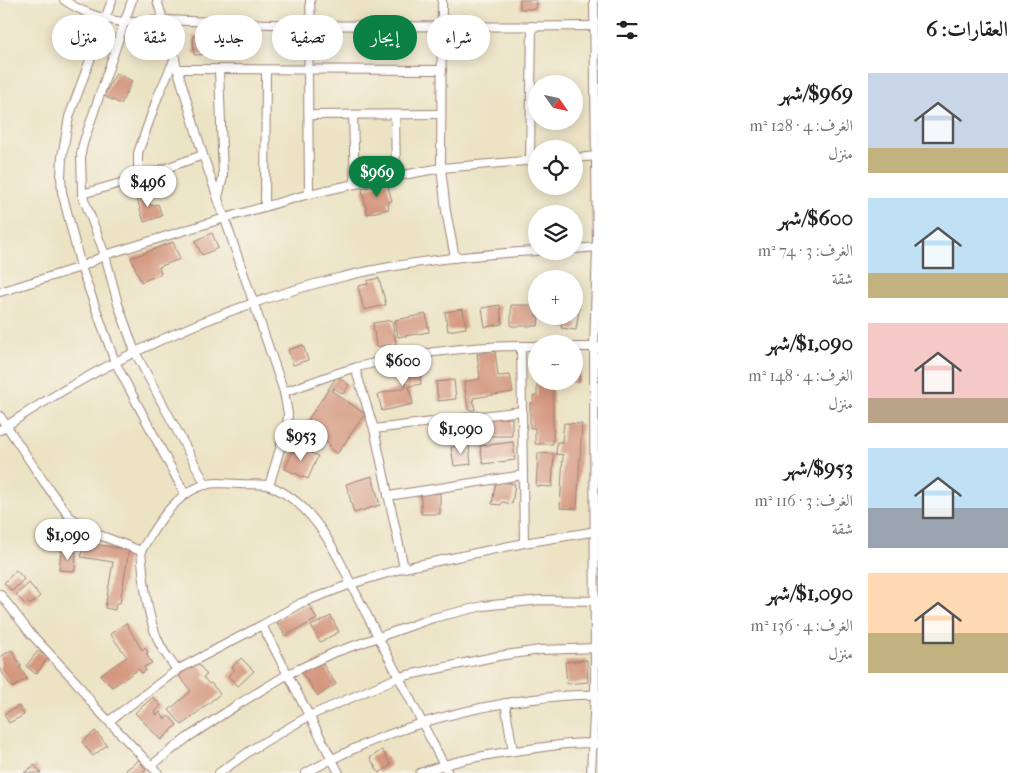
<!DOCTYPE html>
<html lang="ar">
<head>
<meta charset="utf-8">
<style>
	body { margin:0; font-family:"IM FELL French Canon",Amiri,serif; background:#f6f6f6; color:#202124; direction:rtl; height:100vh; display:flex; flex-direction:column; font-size:19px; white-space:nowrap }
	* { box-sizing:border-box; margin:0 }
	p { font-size:16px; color:#757577 }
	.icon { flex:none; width:28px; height:28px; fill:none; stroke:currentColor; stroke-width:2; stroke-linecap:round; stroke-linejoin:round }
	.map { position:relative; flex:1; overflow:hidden; direction:ltr }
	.details { display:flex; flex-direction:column; background:#fff; width:425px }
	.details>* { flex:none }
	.guide { position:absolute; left:15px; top:15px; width:475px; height:45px; direction:rtl; display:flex; gap:10px }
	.needle { width:32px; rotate:124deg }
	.buttons { position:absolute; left:528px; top:75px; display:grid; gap:10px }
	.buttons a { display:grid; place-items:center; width:55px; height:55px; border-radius:50%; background:#fff; box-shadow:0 2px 12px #0003; font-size:25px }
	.price { position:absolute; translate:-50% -42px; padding:0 11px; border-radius:18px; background:#fff; color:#222; font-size:16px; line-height:32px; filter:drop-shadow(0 1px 2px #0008) }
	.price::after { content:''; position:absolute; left:50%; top:30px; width:15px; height:11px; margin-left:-8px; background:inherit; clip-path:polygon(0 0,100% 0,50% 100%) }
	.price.selected { background:#0b8043; color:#fff }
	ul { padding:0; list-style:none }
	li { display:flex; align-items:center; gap:15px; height:125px; padding:0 15px }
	li span { display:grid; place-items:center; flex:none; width:140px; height:100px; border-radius:0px; color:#555 }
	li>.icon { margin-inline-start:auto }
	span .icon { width:60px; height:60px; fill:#fffc; stroke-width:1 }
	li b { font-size:21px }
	h2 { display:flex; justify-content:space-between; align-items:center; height:60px; padding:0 15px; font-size:21px }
	.pill { padding:0 18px; border-radius:22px; background:#fff; box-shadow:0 2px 12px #0003; font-size:18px; line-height:45px }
	.pill.selected { background:#0b8043; color:#fff }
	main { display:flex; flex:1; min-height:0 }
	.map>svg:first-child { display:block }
	.building { fill:#d4977f }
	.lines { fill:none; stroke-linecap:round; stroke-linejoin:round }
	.street-casing { stroke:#9b8178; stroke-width:10 }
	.street { stroke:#fff; stroke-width:8 }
</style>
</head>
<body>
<main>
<section class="details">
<h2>العقارات: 6<svg class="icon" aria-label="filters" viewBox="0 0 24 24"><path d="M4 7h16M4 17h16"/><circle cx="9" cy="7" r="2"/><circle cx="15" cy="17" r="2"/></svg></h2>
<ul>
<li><span style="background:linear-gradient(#c9d6e8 75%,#c2b280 0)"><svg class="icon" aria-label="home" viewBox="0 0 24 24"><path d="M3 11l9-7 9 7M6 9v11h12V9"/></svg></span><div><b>$969/شهر</b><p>الغرف: 4 · 128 m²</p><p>منزل</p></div></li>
<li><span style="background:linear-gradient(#bfe0f5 75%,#c2b280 0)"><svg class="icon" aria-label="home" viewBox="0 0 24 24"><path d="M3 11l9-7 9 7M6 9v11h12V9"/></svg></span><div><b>$600/شهر</b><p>الغرف: 3 · 74 m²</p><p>شقة</p></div></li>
<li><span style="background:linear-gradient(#f6c9c9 75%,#b9a48a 0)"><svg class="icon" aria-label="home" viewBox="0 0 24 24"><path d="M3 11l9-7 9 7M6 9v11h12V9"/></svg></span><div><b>$1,090/شهر</b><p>الغرف: 4 · 148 m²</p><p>منزل</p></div></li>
<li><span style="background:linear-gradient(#bfe0f5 60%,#9aa5b1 0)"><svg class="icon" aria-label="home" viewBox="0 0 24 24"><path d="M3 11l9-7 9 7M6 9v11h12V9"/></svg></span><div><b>$953/شهر</b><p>الغرف: 3 · 116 m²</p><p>شقة</p></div></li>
<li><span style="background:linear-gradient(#ffd9b3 60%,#c2b280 0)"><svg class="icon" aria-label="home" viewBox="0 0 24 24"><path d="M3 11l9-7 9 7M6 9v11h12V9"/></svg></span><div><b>$1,090/شهر</b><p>الغرف: 4 · 136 m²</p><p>منزل</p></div></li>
</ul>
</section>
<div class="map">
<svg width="598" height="773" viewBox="0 0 598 773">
	<rect width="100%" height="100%" fill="#f7f3e8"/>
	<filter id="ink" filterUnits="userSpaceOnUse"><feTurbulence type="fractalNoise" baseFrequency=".02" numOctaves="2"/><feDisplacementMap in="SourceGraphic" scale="10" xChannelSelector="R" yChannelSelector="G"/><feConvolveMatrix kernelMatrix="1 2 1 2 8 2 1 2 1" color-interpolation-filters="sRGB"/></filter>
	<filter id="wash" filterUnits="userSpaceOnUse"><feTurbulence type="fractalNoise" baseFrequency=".0096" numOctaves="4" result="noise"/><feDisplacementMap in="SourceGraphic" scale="20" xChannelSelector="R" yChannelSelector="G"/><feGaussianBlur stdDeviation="1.12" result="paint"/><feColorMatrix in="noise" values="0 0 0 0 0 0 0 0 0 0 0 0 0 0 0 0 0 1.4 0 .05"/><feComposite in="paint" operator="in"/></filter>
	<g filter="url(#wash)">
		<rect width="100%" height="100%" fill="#ece3c4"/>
		<g id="blocks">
			<g class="building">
				<polygon points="520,0 537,0 536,9 520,9"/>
				<polygon points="210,35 211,54 194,55 193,36"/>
				<polygon points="116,73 132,81 121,104 104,96"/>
				<polygon points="387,183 392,201 388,202 389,209 367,214 362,189"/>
				<polygon points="147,192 151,206 158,204 162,216 144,222 136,196"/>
				<polygon points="212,233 218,248 202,255 195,241"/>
				<polygon points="173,242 180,259 159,267 161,274 141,282 131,258"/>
				<polygon points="379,278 386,305 364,310 358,286 368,284 367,281"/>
				<polygon points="574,303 580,304 576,330 561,328 563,316 574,316"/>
				<polygon points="500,305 502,324 485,327 482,308"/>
				<polygon points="511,305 536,305 536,316 539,316 538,326 511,326"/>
				<polygon points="463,309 466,328 448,331 445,312"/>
				<polygon points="426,314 429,332 398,337 395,320"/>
				<polygon points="392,320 396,344 376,347 373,323"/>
				<polygon points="303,345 308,360 293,365 288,350"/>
				<polygon points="495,351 498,376 510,375 513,392 473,398 475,410 468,410 464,382 480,379 477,354"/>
				<polygon points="420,358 423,375 420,376 421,384 409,386 413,404 382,411 378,394 406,387 401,362"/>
				<polygon points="574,367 581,368 579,382 574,382"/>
				<polygon points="337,376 349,385 343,394 334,388 332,391 365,414 337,454 328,447 330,445 304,426"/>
				<polygon points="454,380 456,399 438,401 436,382"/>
				<polygon points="537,381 553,381 553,444 535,444 535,428 530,428 530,403 533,403 533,396 537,396"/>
				<polygon points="512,418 512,436 463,436 463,419"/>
				<polygon points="564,423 582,424 577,509 560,508 563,455 556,454 557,442 562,442"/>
				<polygon points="513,442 515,460 483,464 480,446"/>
				<polygon points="469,445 471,464 454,466 451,447"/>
				<polygon points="295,446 318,456 308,479 285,469"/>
				<polygon points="538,453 554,454 552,487 536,486"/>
				<polygon points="372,476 380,505 354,513 346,484"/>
				<polygon points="496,481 515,484 512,504 502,502 501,505 492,504"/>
				<rect x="421" y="493" width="19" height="21"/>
				<polygon points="83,542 129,550 120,603 116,603 115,610 105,608 113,562 81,557"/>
				<polygon points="61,551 76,552 75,571 59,570"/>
				<polygon points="16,570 24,579 12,591 4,583"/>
				<polygon points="29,583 40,596 30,605 27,602 25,604 16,595"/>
				<polygon points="308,603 317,619 285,636 276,620"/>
				<polygon points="331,616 339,632 320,642 311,626"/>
				<polygon points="126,623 142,650 145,647 148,653 146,654 152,663 144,667 146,670 141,673 139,669 112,687 100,675 127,657 110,634"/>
				<polygon points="12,650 21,666 20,667 27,679 12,688 0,669 0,657"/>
				<polygon points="38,651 48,658 36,674 26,666"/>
				<polygon points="241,658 254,671 238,686 228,676 235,670 232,667"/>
				<polygon points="320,660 336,684 318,696 302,673"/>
				<polygon points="587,660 588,682 567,684 565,662"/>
				<polygon points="196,661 207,675 203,677 209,684 211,683 220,694 182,725 169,710 191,691 179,676"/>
				<polygon points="153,697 161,706 155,712 157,715 160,712 165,719 169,716 177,725 161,740 135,713"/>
				<polygon points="19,706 24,715 9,723 4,714"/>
				<polygon points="95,731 107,745 93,756 82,742"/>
				<polygon points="382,750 391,765 379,773 370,758"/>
				<polygon points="139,760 146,770 142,773 128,773 126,770"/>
				<polygon points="35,765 41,773 24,773"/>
			</g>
		</g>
	</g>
	<g filter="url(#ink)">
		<use href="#blocks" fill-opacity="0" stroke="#9b8178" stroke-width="1"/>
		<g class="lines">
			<defs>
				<g id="street">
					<path d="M64 0C81 12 104 20 124 22 138 23 152 20 166 20 308 27 451 27 593 26"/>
					<polyline points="112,0 69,117 62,157 61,177 62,192 81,267 115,362 185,494"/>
					<polyline points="132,0 83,144 81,154 82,194 105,255 118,304 135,352 206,485"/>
					<path d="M157 0 203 155 284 392C308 384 332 374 357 367 417 352 474 345 536 346"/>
					<polyline points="442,0 441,168 446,211 455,258"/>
					<polyline points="178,69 442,70"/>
					<polyline points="309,115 441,114"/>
					<polyline points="353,115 355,184"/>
					<polyline points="395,116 396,175"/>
					<polyline points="574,158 598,156"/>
					<polyline points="530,160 532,26"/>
					<polyline points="138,178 138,153 158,96 175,58"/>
					<polyline points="82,194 138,178 203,155"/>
					<polyline points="309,194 308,71 311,25 310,0"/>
					<polyline points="218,197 223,177 219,70"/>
					<polyline points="265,207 266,71"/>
					<polyline points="574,249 598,247"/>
					<polyline points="0,292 81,267 105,255 225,218 309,194 355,184 441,168 536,160"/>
					<polyline points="521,346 524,543"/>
					<polyline points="574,347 598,347"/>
					<polyline points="355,368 374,429 404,568"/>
					<path d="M0 416 44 482 69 516 89 531 141 551C144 580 146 613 158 640 162 651 171 661 177 670L109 721"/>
					<polyline points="374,429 522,411"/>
					<path d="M0 430C102 362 215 309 334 279 399 262 469 255 536 251"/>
					<polyline points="269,486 287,425 288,414 284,392"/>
					<polyline points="388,496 523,475"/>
					<path d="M141 551C157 523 181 484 217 483 225 483 233 484 240 484 249 485 262 483 270 486 311 502 334 547 351 584L448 773"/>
					<polyline points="0,594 30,633 77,683 95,707 158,773"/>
					<polyline points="262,625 301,603 351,584 404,568 524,543 597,531"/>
					<polyline points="177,670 262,625 339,773"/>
					<polyline points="505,703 513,751"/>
					<polyline points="152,765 187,738 237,705 288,674 333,653 433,618 483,606 541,600 598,601"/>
					<polyline points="219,773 254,748 309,716 399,677 498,656 540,650 598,648"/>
					<path d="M306 773C375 734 447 711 526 700 549 697 574 694 598 695"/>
					<path d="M420 773C457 759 497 753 537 748 557 745 577 742 598 744"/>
					<polyline points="591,773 595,695 594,348 597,247 594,0"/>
				</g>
			</defs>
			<use href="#street" class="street-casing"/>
			<use href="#street" class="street"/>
		</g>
	</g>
</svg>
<div class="buttons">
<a><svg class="needle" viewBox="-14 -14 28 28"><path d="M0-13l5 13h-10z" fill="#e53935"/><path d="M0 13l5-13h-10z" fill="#757577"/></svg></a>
<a><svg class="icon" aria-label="locate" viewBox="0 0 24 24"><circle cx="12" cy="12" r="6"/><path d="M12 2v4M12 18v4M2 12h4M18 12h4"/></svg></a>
<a><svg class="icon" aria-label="layers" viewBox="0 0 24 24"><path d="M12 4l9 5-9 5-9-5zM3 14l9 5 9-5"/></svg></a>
<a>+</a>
<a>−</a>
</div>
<b class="price selected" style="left:377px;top:198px">$969</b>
<b class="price" style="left:148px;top:208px">$496</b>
<b class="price" style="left:403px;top:387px">$600</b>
<b class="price" style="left:461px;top:455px">$1,090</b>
<b class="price" style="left:301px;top:462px">$953</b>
<b class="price" style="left:68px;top:561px">$1,090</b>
<div class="guide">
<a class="pill">شراء</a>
<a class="pill selected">إيجار</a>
<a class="pill">تصفية</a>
<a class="pill">جديد</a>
<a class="pill">شقة</a>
<a class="pill">منزل</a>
</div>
</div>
</main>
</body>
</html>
